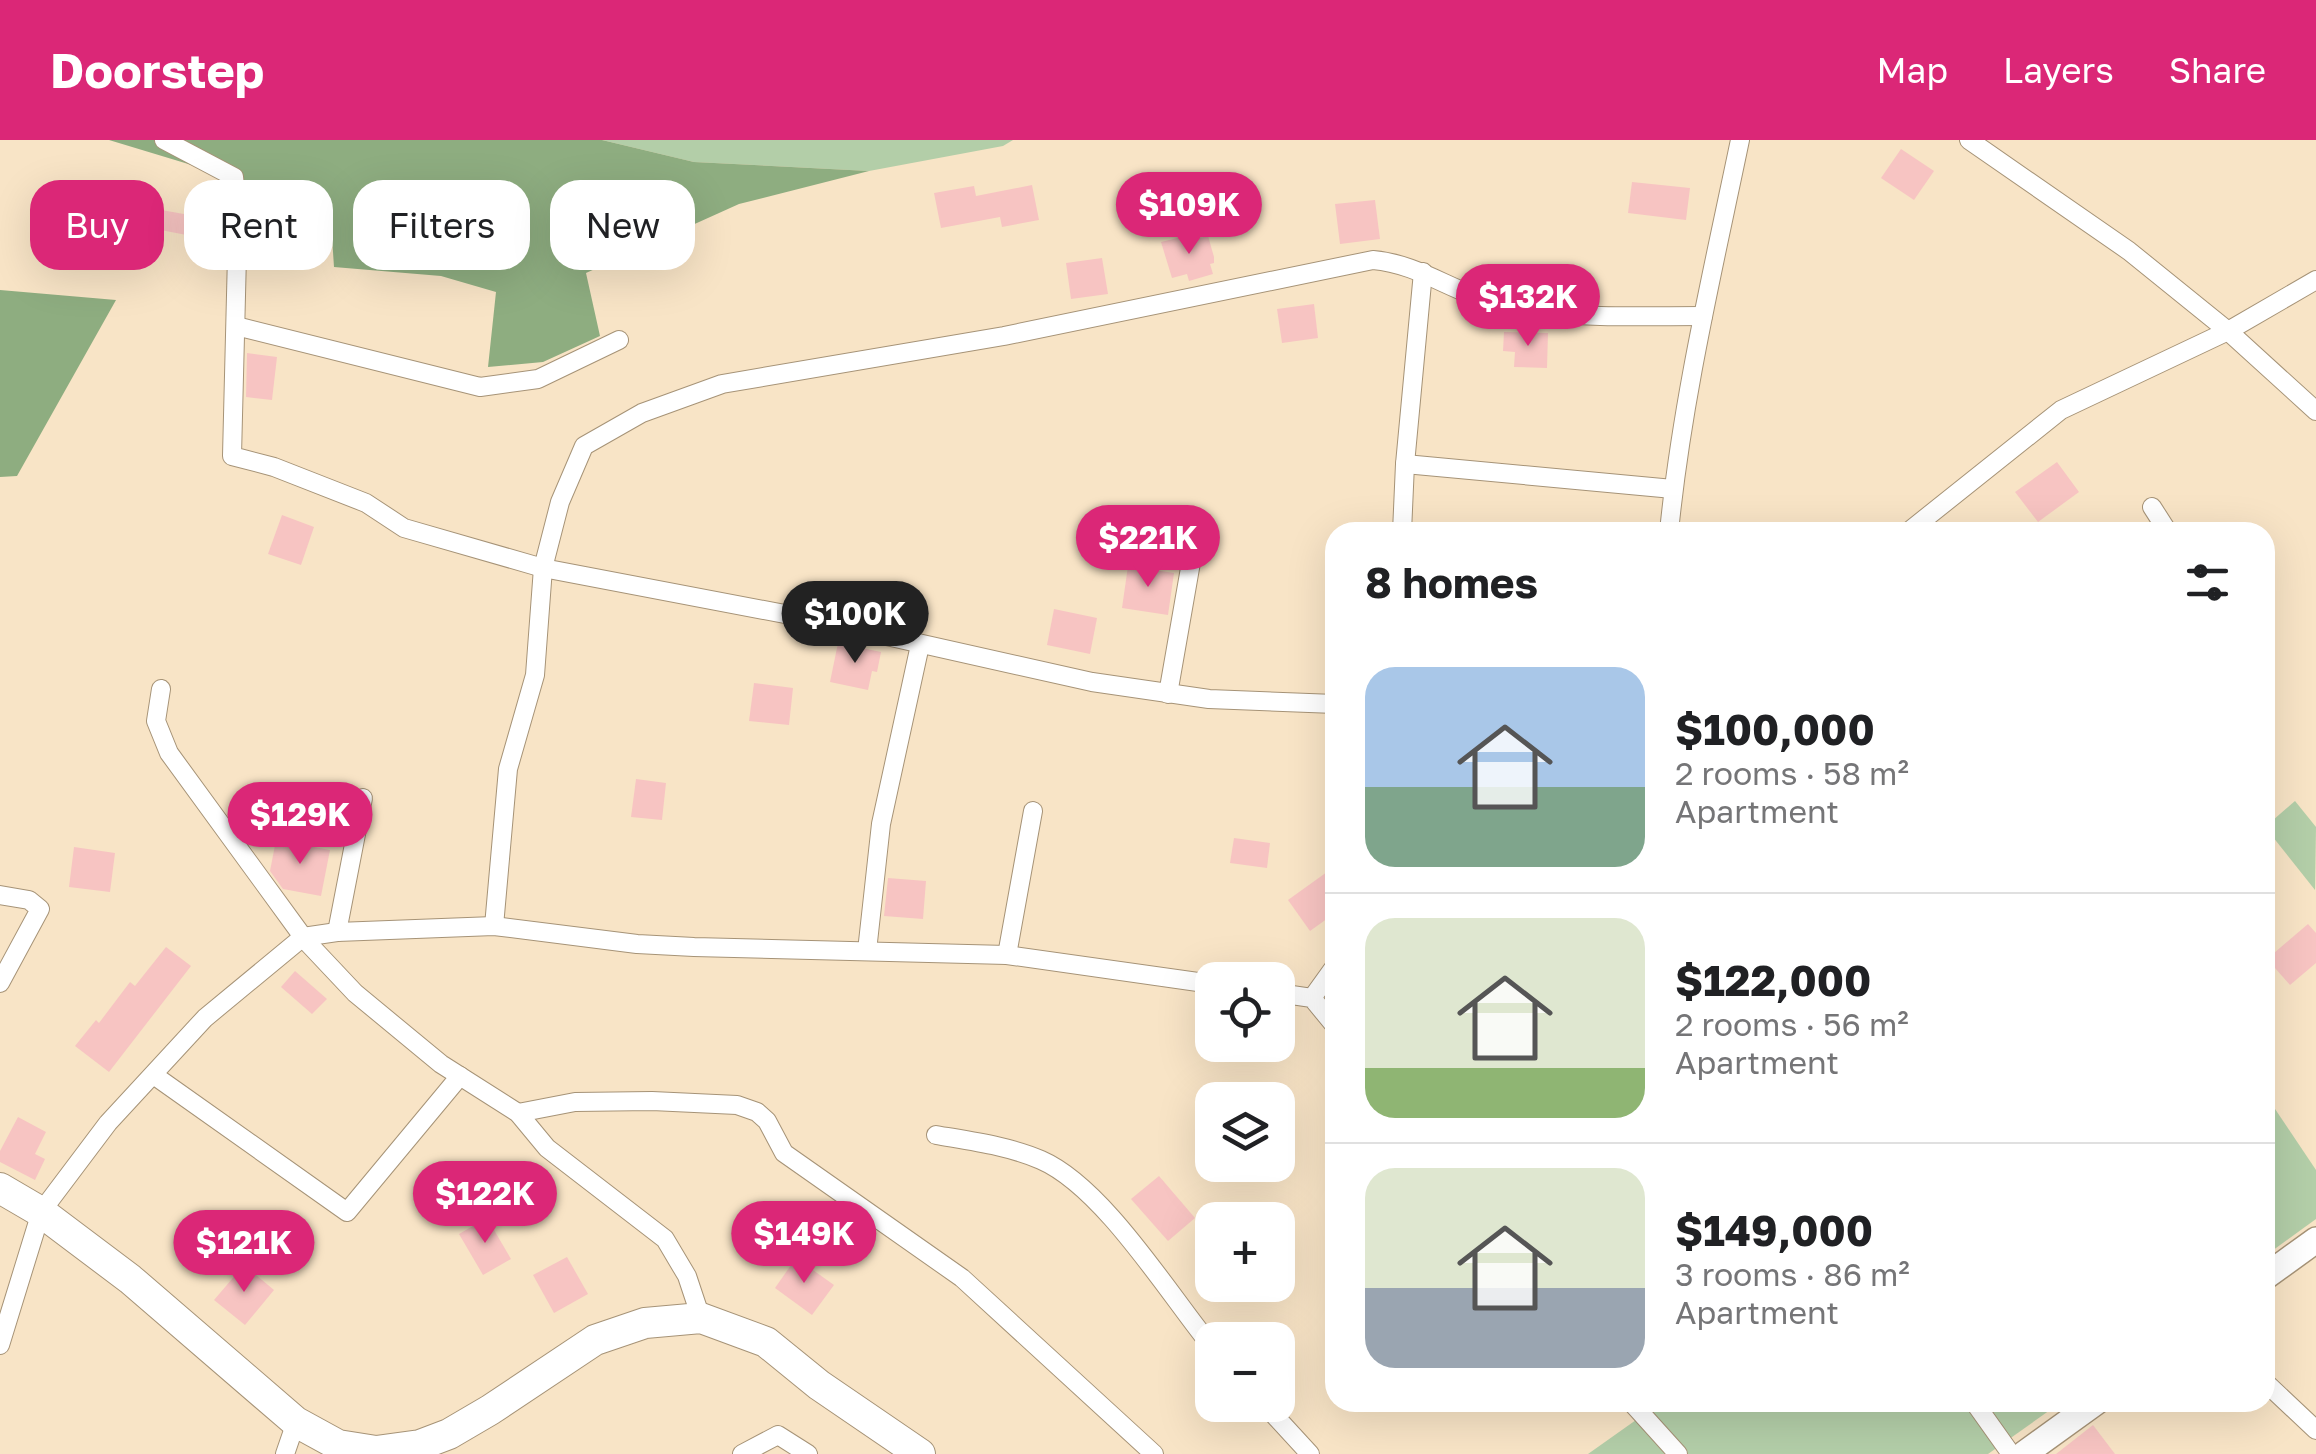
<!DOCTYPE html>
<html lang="en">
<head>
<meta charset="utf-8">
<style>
	body { margin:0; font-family:"Golos Text",sans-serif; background:#f6f6f6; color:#202124; height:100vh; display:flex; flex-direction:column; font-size:38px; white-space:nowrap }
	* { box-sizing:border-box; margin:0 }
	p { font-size:32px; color:#757577 }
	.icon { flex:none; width:55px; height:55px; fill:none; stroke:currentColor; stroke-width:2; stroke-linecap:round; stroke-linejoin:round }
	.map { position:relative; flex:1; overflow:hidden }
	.side { position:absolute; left:1325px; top:382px; width:950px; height:890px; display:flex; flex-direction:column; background:#fff; border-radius:30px; box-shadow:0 10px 40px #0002 }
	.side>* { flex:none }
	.guide { position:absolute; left:30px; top:40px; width:950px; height:90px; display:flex; gap:20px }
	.tools { position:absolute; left:1195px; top:822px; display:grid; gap:20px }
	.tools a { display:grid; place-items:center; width:100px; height:100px; border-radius:20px; background:#fff; box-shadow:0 10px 40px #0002; font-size:50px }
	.price { position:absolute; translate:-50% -85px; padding:0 22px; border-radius:35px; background:#db2777; color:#fff; font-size:32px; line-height:65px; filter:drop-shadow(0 2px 5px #0008) }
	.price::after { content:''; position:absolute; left:50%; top:60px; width:30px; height:22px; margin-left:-15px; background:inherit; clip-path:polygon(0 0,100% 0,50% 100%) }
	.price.on { background:#222; color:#fff }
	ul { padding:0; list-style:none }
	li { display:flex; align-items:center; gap:30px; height:250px; padding:0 40px }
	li+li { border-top:2px solid #e0e0e0 }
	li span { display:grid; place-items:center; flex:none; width:280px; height:200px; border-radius:30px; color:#555 }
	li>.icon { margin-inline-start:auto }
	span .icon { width:120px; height:120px; fill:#fffc; stroke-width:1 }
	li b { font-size:42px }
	h2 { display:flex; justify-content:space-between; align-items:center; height:120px; padding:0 40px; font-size:42px }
	.tag { padding:0 35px; border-radius:30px; background:#fff; box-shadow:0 10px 40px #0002; font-size:35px; line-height:90px }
	.tag.on { background:#db2777; color:#fff }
	header { display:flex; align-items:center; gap:60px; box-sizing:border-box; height:140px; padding:0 50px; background:#db2777; color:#fff }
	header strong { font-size:48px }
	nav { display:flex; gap:55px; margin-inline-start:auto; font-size:35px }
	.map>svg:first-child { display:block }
	.green { fill:#b3cea8 }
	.forest { fill:#8ead80 }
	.building { fill:#f7c4c2 }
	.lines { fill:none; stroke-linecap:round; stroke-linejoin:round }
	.minor-casing { stroke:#a69377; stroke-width:20 }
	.secondary-casing { stroke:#a69377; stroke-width:28 }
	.primary-casing { stroke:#a69377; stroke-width:32 }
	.minor { stroke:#fff; stroke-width:18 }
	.secondary { stroke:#fff; stroke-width:25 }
	.primary { stroke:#fff; stroke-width:30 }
</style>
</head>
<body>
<header>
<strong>Doorstep</strong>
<nav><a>Map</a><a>Layers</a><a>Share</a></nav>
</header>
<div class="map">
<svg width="2316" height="1314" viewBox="0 0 2316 1314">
	<rect width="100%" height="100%" fill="#f8e4c6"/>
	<g class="green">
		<polygon points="602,0 1013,0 1003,6 869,31 694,22"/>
		<polygon points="2295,661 2316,687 2315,750 2265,687"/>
		<polygon points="2265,954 2316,1030 2316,1079 2265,1116"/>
		<polygon points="1660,1263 2060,1263 1988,1314 1588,1314"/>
	</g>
	<g class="forest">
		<polygon points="109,0 602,0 694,22 869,31 739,64 586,133 600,196 543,222 488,227 496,152 441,136 334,127 330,67"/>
		<polygon points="0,150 116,160 17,336 0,337"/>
	</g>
	<g class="building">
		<polygon points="1901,9 1934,31 1914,60 1881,38"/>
		<polygon points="1632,42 1690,48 1686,80 1628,73"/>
		<polygon points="1032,45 1039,80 1002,87 1000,77 941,88 934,53 974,46 976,56"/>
		<polygon points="1375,60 1380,99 1340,104 1335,64"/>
		<polygon points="117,62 206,78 202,98 114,81"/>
		<polygon points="1190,95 1192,100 1208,96 1214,117 1214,123 1210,124 1213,134 1189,141 1187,134 1172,138 1161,102"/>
		<polygon points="1102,118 1108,154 1071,159 1066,123"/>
		<polygon points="1314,164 1318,198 1282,203 1277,169"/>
		<polygon points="1504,192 1548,193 1547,228 1514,227 1515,212 1503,211"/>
		<polygon points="247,213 277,217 272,260 246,257"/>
		<polygon points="2057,322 2079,352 2038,382 2015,352"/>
		<polygon points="282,375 314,387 301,425 268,414"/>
		<polygon points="1128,426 1174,433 1168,475 1122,468"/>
		<polygon points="1054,469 1097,478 1090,514 1047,505"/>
		<polygon points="838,503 881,512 877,532 872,531 868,550 830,542"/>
		<polygon points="754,543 793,548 789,585 749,581"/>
		<polygon points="636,639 666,643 662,680 631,677"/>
		<polygon points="1234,698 1270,703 1267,728 1230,723"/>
		<polygon points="276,700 330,710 321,756 283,749 270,731"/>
		<polygon points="74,707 115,713 110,752 69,747"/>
		<polygon points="1327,732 1335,743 1335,773 1310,791 1288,760"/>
		<polygon points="888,738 926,741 923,779 884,776"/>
		<polygon points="2308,784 2316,793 2316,823 2290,845 2267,819"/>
		<polygon points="166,807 191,826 109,932 75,906 96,880 99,883 130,842 135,846"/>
		<polygon points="295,831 327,859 312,874 281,847"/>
		<polygon points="18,977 46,992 35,1014 45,1019 35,1040 0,1022 0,1011"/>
		<polygon points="1159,1036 1195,1078 1168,1101 1131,1059"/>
		<polygon points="487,1078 511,1119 483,1135 459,1094"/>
		<polygon points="567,1117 588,1154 554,1173 533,1135"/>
		<polygon points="796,1118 834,1145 812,1175 775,1148"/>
		<polygon points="244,1125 274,1150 245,1185 214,1160"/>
		<polygon points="2093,1285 2115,1314 2056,1314"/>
	</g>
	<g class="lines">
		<defs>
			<g id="minor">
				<polyline points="164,0 234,37 238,75 232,316 274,327 366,363 404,388 543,428 811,479 1092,542 1209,559 1335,564"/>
				<polyline points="1969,0 2129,111 2228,191 2316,271"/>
				<polyline points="236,186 480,247 538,239 619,200"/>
				<polyline points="1405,324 1673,349"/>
				<polyline points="2152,367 2168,392"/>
				<polyline points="1402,392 1405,324 1423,132"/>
				<path d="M1669 392C1682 260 1713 130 1740 0"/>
				<polyline points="1908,392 2061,270 2228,191 2316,140"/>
				<polyline points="161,549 156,581 169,613 306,801 355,853 441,924 518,973 547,1008 665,1099 687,1136 701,1178"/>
				<polyline points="1168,554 1193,411"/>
				<polyline points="0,755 29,760 40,769 0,843"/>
				<path d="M494 786 508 629 535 535 543 428 560 362 584 306 642 273 722 244 1004 196 1373 120C1419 124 1452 152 1496 163 1563 180 1634 176 1703 176"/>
				<polyline points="337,792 363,658"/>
				<polyline points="867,811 881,684 920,505"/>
				<polyline points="1007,815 1033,671"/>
				<polyline points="1278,853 1312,858 1335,886"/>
				<polyline points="1312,858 1335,826"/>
				<polyline points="155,936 347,1072 460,936"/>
				<polyline points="518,973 575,962 652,961 737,965 757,972 767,981 784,1013 962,1138 1154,1314"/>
				<path d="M936 995C970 1001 1009 1006 1041 1020 1103 1047 1168 1153 1212 1207"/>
				<polyline points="0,1205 41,1072 108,983 205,878 303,797 337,792 494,786 637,804 694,807 1007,815 1212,844"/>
				<polyline points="2265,1242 2316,1290"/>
				<polyline points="1631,1262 1678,1314"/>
				<polyline points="1974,1262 2011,1314"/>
				<polyline points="1265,1265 1310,1314"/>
				<polyline points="285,1314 296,1282"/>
				<polyline points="742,1314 778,1295 808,1314"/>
			</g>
			<g id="secondary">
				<polyline points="2265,1137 2316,1100"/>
				<polyline points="2024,1314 2096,1262"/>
			</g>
			<polyline id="primary" points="0,1048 41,1072 130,1139 296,1282 338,1305 376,1311 420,1305 449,1294 490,1270 595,1200 645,1183 701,1178 766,1202 819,1245 920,1314"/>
		</defs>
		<use href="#minor" class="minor-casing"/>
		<use href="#secondary" class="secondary-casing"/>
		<use href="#primary" class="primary-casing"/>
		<use href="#minor" class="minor"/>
		<use href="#secondary" class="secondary"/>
		<use href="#primary" class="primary"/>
	</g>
</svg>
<div class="tools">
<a><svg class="icon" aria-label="locate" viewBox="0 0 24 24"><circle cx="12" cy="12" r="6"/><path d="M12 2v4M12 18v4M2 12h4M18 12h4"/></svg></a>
<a><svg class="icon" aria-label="layers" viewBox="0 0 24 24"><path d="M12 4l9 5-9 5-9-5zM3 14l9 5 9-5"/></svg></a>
<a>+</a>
<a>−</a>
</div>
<b class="price" style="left:1189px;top:117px">$109K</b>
<b class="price" style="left:1528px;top:209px">$132K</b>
<b class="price" style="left:1148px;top:450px">$221K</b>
<b class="price on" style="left:855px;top:526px">$100K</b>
<b class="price" style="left:300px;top:727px">$129K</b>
<b class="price" style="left:485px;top:1106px">$122K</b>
<b class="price" style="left:804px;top:1146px">$149K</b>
<b class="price" style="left:244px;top:1155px">$121K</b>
<div class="guide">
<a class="tag on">Buy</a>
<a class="tag">Rent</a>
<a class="tag">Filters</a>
<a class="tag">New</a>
</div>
<section class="side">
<h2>8 homes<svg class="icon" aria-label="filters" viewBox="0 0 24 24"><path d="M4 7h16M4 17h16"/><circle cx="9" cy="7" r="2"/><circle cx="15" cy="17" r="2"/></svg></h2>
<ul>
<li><span style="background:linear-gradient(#a9c7e8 60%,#7fa58c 0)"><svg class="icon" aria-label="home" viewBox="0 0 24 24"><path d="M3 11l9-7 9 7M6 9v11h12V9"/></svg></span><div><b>$100,000</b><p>2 rooms · 58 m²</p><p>Apartment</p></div></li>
<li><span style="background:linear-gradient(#dfe7d0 75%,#8fb573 0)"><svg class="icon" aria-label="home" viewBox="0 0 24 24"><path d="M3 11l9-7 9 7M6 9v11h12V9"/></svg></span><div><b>$122,000</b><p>2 rooms · 56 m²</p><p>Apartment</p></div></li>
<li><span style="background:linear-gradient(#dfe7d0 60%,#9aa5b1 0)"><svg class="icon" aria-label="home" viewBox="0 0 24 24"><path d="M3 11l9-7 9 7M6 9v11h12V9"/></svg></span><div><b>$149,000</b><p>3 rooms · 86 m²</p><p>Apartment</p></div></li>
</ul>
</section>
</div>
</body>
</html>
